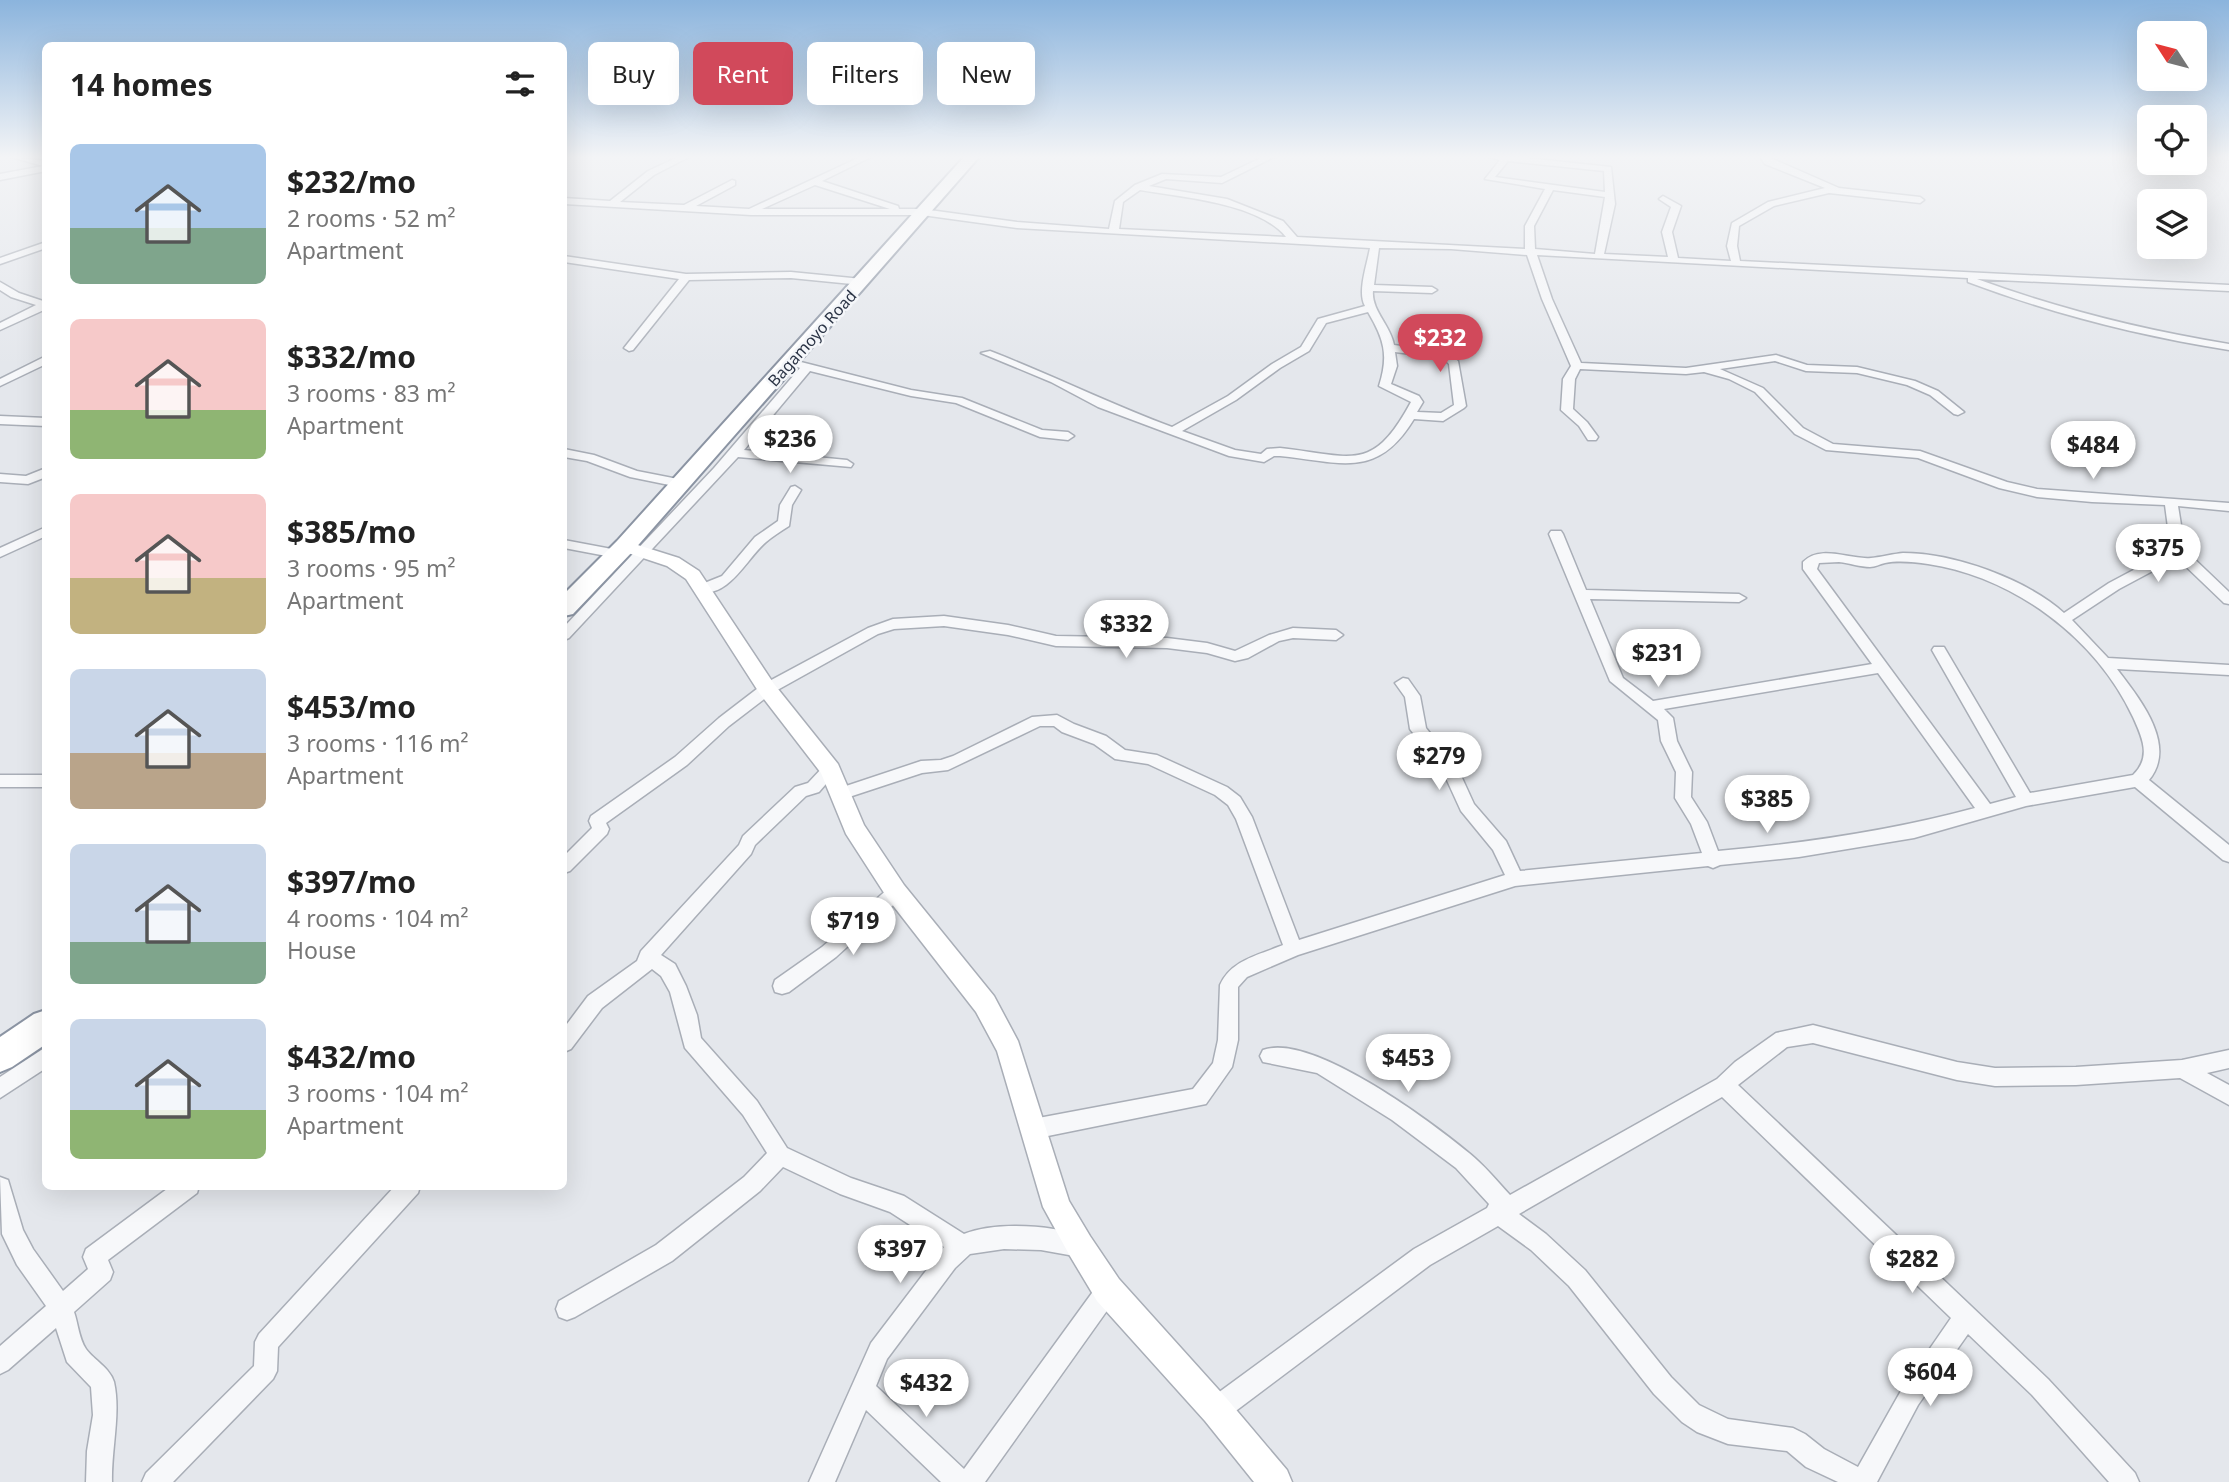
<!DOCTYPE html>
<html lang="en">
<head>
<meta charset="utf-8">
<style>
	body { margin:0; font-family:"Noto Sans",sans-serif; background:#f2f2f2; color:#222; height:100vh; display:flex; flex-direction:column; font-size:26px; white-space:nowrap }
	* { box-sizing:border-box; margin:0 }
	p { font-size:23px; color:#767676 }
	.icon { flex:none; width:38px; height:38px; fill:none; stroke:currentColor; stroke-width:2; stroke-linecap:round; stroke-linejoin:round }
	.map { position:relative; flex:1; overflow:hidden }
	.side { position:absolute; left:42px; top:42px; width:525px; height:1148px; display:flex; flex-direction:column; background:#fff; border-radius:10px; box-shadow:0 7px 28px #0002 }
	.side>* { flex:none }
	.top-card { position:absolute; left:588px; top:42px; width:665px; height:63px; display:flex; gap:14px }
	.needle { width:46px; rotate:306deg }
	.controls { position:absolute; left:2137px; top:21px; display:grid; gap:14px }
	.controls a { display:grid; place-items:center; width:70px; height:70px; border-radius:10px; background:#fff; box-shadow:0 7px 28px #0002; font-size:35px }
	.price { position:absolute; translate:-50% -60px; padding:0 16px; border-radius:24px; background:#fff; color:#222; font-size:23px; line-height:46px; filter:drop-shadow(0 2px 4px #0008) }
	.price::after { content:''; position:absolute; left:50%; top:42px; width:21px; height:16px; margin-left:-10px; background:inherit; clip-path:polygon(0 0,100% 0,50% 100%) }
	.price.on { background:#d1495b; color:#fff }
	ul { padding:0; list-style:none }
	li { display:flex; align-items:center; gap:21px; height:175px; padding:0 28px }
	li span { display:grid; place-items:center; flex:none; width:196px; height:140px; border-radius:10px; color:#555 }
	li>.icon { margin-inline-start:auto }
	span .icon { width:84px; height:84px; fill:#fffc; stroke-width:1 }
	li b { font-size:30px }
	h2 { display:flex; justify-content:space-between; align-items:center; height:84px; padding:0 28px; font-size:30px }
	.pill { padding:0 24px; border-radius:10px; background:#fff; box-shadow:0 7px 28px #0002; font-size:24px; line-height:63px }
	.pill.on { background:#d1495b; color:#fff }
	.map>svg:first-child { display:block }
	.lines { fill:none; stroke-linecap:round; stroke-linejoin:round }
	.street-casing { stroke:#a9aeb7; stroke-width:3 }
	.secondary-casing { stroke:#a9aeb7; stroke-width:3 }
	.highway-casing { stroke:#8b94a3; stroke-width:4 }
	.street { fill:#f7f8fa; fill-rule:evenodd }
	.secondary { fill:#fff; fill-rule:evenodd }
	.highway { fill:#fff; fill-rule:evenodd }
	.labels { text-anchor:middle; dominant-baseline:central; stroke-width:5; stroke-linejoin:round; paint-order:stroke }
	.far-street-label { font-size:16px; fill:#2b3445; stroke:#f4f6f9 }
</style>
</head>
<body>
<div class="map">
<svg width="2229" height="1482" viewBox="0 0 2229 1482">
	<rect width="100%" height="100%" fill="#e4e7ec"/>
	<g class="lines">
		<defs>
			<g id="street">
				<polygon points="11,157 46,161 46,171 0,180 0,174 43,166"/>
				<path d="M678 157H689L654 175 620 202 684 205 732 180 735 181V185L696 206 749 209 860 157H871L822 181 898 206 899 209H922L1017 222 1109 229 1115 201 1135 185 1162 174 1221 177 1263 157H1274L1222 183 1166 179 1149 186 1227 199 1283 221 1297 237 1525 249V226L1545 189 1485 179 1500 160 1489 157H1518L1611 167 1615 204 1604 254 1668 257 1662 232 1671 207 1659 199 1663 196 1681 206 1672 232 1678 258 1731 261 1727 246 1732 223 1768 202 1825 188 1765 164 1760 157H1768L1839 188 1920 197 1924 200 1920 203 1829 193 1774 206 1739 226 1737 246 1740 261 2229 285V291L1977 279C2059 309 2143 330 2229 344V350C2140 336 2053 314 1968 282V278L1537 255 1552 299 1581 363 1686 368 1776 355 1807 365 1857 367 1915 381 1938 391 1964 412 1958 415 1954 414 1930 395 1907 385 1857 373 1806 371 1775 361 1720 369 1763 388 1803 428 1833 444 1920 451 2007 482 2037 489 2229 503V511L2178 506 2185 550 2229 592V604L2224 603 2177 558 2119 589 2072 620 2108 658 2229 665V675L2117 669C2139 698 2178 745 2149 780L2229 845V862L2223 860 2135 787 2026 806 1914 838 1799 857 1720 865 1713 868 1708 866 1515 886 1298 955 1247 977 1238 987V1040L1232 1067 1206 1104 1033 1139 1026 1136 1023 1129 1026 1122 1033 1119 1193 1089 1213 1063 1218 1040 1220 985C1231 960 1259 955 1283 945L1236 819 1228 805 1215 795 1148 764 1115 759 1094 744 1062 732 1054 726H1040L948 770 922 773 840 800 834 798 832 794 834 790 921 761 941 760 953 756 1032 717 1057 715 1074 724 1106 736 1125 750 1157 755 1227 787 1240 797 1252 817 1299 940 1505 875 1493 850 1461 811 1445 776 1410 729 1405 697 1395 683 1403 678 1408 679 1420 696 1426 728 1458 769 1474 804 1506 841 1520 871 1702 853 1691 824 1675 798 1676 772 1661 741 1658 720 1610 681 1549 534 1551 531H1561L1563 534 1586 590 1739 594 1746 598 1739 602 1590 599 1623 678 1653 701 1872 664 1803 569V562C1821 544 1850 560 1871 558 1882 557 1892 554 1903 553 1954 553 2026 579 2064 613L2109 583 2171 550 2165 505 2092 502 2037 497 1999 488 1918 458 1826 450 1795 434 1755 392 1729 379 1704 372 1686 374 1580 369 1575 379 1573 409 1587 422 1598 437 1596 440H1588L1579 426 1561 410 1563 379 1571 366 1542 299 1527 255 1451 249 1379 248 1374 285 1432 287 1437 290 1432 293 1373 291C1371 310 1391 326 1394 345L1446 352 1458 361 1466 406 1464 408 1443 421 1414 419C1377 480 1341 462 1280 456H1274L1264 462 1229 456 1098 407 1051 382 981 353 990 351C1052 375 1110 404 1172 427L1228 396 1272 364 1301 347 1318 319 1365 306C1357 292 1367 265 1370 248L1017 228 922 215H751L564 204V198L610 201 648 171ZM1508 161 1604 171 1605 192 1495 177ZM815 185 890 209H762ZM1140 190C1181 197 1259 203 1286 237L1119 229 1123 202ZM1553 190 1605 197 1595 254 1535 249 1534 226ZM1368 312C1384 339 1389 355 1379 386L1411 402C1372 474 1353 456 1280 448L1267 449 1261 454 1235 450 1182 431 1236 400 1280 368 1309 351 1326 323ZM1395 352 1443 358 1449 364 1454 405 1441 413 1417 412 1423 402 1419 396 1391 384 1397 366ZM1839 562C1849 563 1861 567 1870 567 1875 567 1880 564 1885 563 1899 560 1914 562 1928 564 2014 577 2096 638 2133 717 2142 737 2152 757 2133 775L2030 793 1944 647H1934L1932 650 2016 797 1990 804 1817 569 1819 563ZM1878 673 1975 808C1891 831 1805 843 1718 851L1707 822 1691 797 1692 772 1677 741 1673 718 1664 709Z"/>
				<polygon points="46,242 46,248 0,264 0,258"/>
				<polygon points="564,256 686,274 791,272 862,279 867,282 862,285 791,278 689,280 633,350 629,351 624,348 679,279 564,262"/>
				<polygon points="0,282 19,293 46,302 46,309 0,330 0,323 36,305 11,297 0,290"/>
				<polygon points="46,356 46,364 0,386 0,379"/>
				<polygon points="797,361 911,390 962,398 1042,430 1068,432 1074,436 1068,440 1040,437 956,403 911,396 810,371 744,450 847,460 853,464 851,467 738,457 569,638 564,640 564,627 714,468 800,368 791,364"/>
				<polygon points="0,416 46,418 46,426 0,424"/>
				<polygon points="564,449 594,455 637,471 683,480 685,483 679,487 630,477 587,461 564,457"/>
				<polygon points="46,468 46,477 28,484 0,482 0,474 26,476"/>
				<path d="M795 486 801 490 792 505 789 526C781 531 773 536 766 542 746 559 729 599 697 592L695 589 697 586 722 576 755 537 778 521 780 505 791 487Z"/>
				<polygon points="46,527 46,536 0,557 0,548"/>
				<polygon points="564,540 617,550 624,554 617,558 564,548"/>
				<polygon points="944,616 1008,625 1056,636 1167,638 1207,643 1235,651 1269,635 1293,628 1336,630 1343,635 1336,640 1293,638 1279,641 1248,658 1235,661 1207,653 1167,648 1056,646 1008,635 944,626 894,629 878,634 772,693 729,726 687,765 606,823 609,829 607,834 570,871 564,873 564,856 592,828 589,821 591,816 675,757 719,718 762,685 868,628 893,619"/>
				<path d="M830 764 836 766 838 770 819 792 806 796 755 845 751 854 661 955 675 964 686 986 697 1015 701 1038 757 1101 787 1148 851 1178 904 1196 964 1234C996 1221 1056 1225 1088 1238L1091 1246 1088 1254 1080 1257 1041 1250 1004 1249 970 1254 955 1268 887 1359 876 1386 964 1469 1100 1282 1108 1279 1116 1282 1119 1290 1116 1298 985 1482H941L866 1410 835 1482H809L871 1343 944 1247 890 1212 840 1194 783 1167 760 1191 672 1261 575 1317 567 1320 559 1317 556 1309 559 1301 656 1245 744 1177 767 1153 743 1115 685 1048 670 992 661 976 652 969 602 1008 571 1049 564 1052V1028L588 996 637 961 641 951 739 845 743 836 795 787 808 783 824 766Z"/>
				<rect x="0" y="775" width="46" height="12"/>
				<polygon points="896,885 902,887 905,892 902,897 836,957 789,992 782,994 775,992 773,986 775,980 822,947 890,887"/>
				<path d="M1813 1025 1957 1062 1995 1068 2076 1067 2182 1060 2229 1050V1068L2207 1073 2229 1085V1105L2180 1078 2076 1085 1995 1086 1957 1080 1813 1043 1787 1047 1738 1085 2048 1379 2135 1473 2139 1482H2109L2032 1395 1968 1334 1918 1405 1877 1482H1838L1806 1467 1787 1451 1728 1444 1697 1432 1682 1422 1654 1394 1569 1286 1531 1250 1498 1226 1430 1265 1225 1419 1216 1422 1207 1419 1204 1410 1207 1401 1414 1249 1487 1208 1489 1204 1456 1168 1392 1120 1317 1073 1263 1062 1260 1056 1263 1050C1311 1032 1432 1122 1469 1153 1484 1165 1497 1181 1510 1195L1717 1079 1735 1062 1776 1033ZM1722 1097 1951 1318 1902 1389 1858 1467 1824 1449 1805 1434 1793 1428 1728 1419 1699 1405 1671 1377 1585 1270 1546 1234 1519 1214Z"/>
				<polygon points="46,1047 46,1068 0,1098 0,1077"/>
				<path d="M0 1177 8 1180 23 1230 33 1249 63 1291 88 1269 83 1257 86 1249 171 1186H199L197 1193 108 1260 113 1272 110 1280 74 1312C78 1323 79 1339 86 1349 94 1360 110 1368 114 1382 121 1413 111 1450 112 1482H86L87 1451 93 1415 91 1387 67 1362 56 1328 8 1370 0 1374V1346L46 1306 17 1265 2 1234Z"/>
				<polygon points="395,1186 420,1186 418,1193 278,1347 277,1371 273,1379 173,1482 142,1482 146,1473 254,1366 255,1342 259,1334"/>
			</g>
			<polygon id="secondary" points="625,541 679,558 699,571 774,684 838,764 864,825 904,885 994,996 1018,1041 1069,1201 1090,1236 1119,1279 1227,1399 1287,1470 1292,1482 1254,1482 1205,1421 1097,1301 1070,1256 1043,1207 997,1051 976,1012 888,899 846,834 821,773 760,694 686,579 667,566 619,550 616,546"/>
			<g id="highway">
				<polygon points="964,157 979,157 633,551 573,614 564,616 564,594 617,541"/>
				<polygon points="46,1010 46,1044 12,1067 0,1072 0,1037 34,1014"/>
			</g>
		</defs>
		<use href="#street" class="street-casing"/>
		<use href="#secondary" class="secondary-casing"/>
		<use href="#highway" class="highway-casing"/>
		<use href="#street" class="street"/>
		<use href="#secondary" class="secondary"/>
		<use href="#highway" class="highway"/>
	</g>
	<linearGradient id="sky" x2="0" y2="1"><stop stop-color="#8bb4dd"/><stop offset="0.43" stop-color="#f3f4f6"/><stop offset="1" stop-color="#f3f4f6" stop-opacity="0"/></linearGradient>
	<rect width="2229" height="365" fill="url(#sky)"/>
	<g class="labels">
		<g class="far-street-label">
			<text transform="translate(812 338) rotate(-48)">Bagamoyo Road</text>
		</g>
	</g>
</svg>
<div class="controls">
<a><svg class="needle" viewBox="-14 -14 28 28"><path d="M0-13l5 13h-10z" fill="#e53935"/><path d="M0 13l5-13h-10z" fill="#767676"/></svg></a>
<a><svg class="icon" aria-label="locate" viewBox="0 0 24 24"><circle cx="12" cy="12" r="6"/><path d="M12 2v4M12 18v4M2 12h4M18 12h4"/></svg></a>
<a><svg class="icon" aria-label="layers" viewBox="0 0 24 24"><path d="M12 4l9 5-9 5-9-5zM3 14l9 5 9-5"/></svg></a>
</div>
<b class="price on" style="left:1440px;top:374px">$232</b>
<b class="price" style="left:790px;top:475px">$236</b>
<b class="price" style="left:2093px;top:481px">$484</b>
<b class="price" style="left:2158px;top:584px">$375</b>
<b class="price" style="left:1126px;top:660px">$332</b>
<b class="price" style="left:1658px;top:689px">$231</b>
<b class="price" style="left:1439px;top:792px">$279</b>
<b class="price" style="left:1767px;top:835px">$385</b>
<b class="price" style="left:853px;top:957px">$719</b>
<b class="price" style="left:1408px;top:1094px">$453</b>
<b class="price" style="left:900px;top:1285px">$397</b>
<b class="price" style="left:1912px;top:1295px">$282</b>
<b class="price" style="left:1930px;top:1408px">$604</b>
<b class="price" style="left:926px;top:1419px">$432</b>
<div class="top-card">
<a class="pill">Buy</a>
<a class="pill on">Rent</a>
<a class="pill">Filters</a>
<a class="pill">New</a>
</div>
<section class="side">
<h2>14 homes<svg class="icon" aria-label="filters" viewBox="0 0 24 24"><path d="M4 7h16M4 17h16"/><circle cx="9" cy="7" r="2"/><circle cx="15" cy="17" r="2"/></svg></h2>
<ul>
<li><span style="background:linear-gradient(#a9c7e8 60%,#7fa58c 0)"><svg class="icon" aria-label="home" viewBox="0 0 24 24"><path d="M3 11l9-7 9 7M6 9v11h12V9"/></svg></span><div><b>$232/mo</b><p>2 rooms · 52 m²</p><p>Apartment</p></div></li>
<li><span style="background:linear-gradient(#f6c9c9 65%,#8fb573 0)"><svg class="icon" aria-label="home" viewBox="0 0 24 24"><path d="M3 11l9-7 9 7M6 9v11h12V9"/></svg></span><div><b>$332/mo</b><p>3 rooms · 83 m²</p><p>Apartment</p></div></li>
<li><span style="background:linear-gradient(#f6c9c9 60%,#c2b280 0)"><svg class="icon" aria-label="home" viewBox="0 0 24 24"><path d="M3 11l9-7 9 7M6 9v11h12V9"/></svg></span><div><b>$385/mo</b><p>3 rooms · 95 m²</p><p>Apartment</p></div></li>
<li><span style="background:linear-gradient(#c9d6e8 60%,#b9a48a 0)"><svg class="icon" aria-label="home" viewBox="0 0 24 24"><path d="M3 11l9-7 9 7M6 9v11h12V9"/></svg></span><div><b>$453/mo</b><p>3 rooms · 116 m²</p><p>Apartment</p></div></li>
<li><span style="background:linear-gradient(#c9d6e8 70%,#7fa58c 0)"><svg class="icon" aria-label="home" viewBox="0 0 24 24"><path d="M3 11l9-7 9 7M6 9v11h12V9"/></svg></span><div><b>$397/mo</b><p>4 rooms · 104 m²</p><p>House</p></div></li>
<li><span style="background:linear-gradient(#c9d6e8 65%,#8fb573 0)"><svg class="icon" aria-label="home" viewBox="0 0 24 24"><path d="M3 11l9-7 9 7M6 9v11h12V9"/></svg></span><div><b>$432/mo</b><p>3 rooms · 104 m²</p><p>Apartment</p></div></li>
</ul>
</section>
</div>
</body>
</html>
